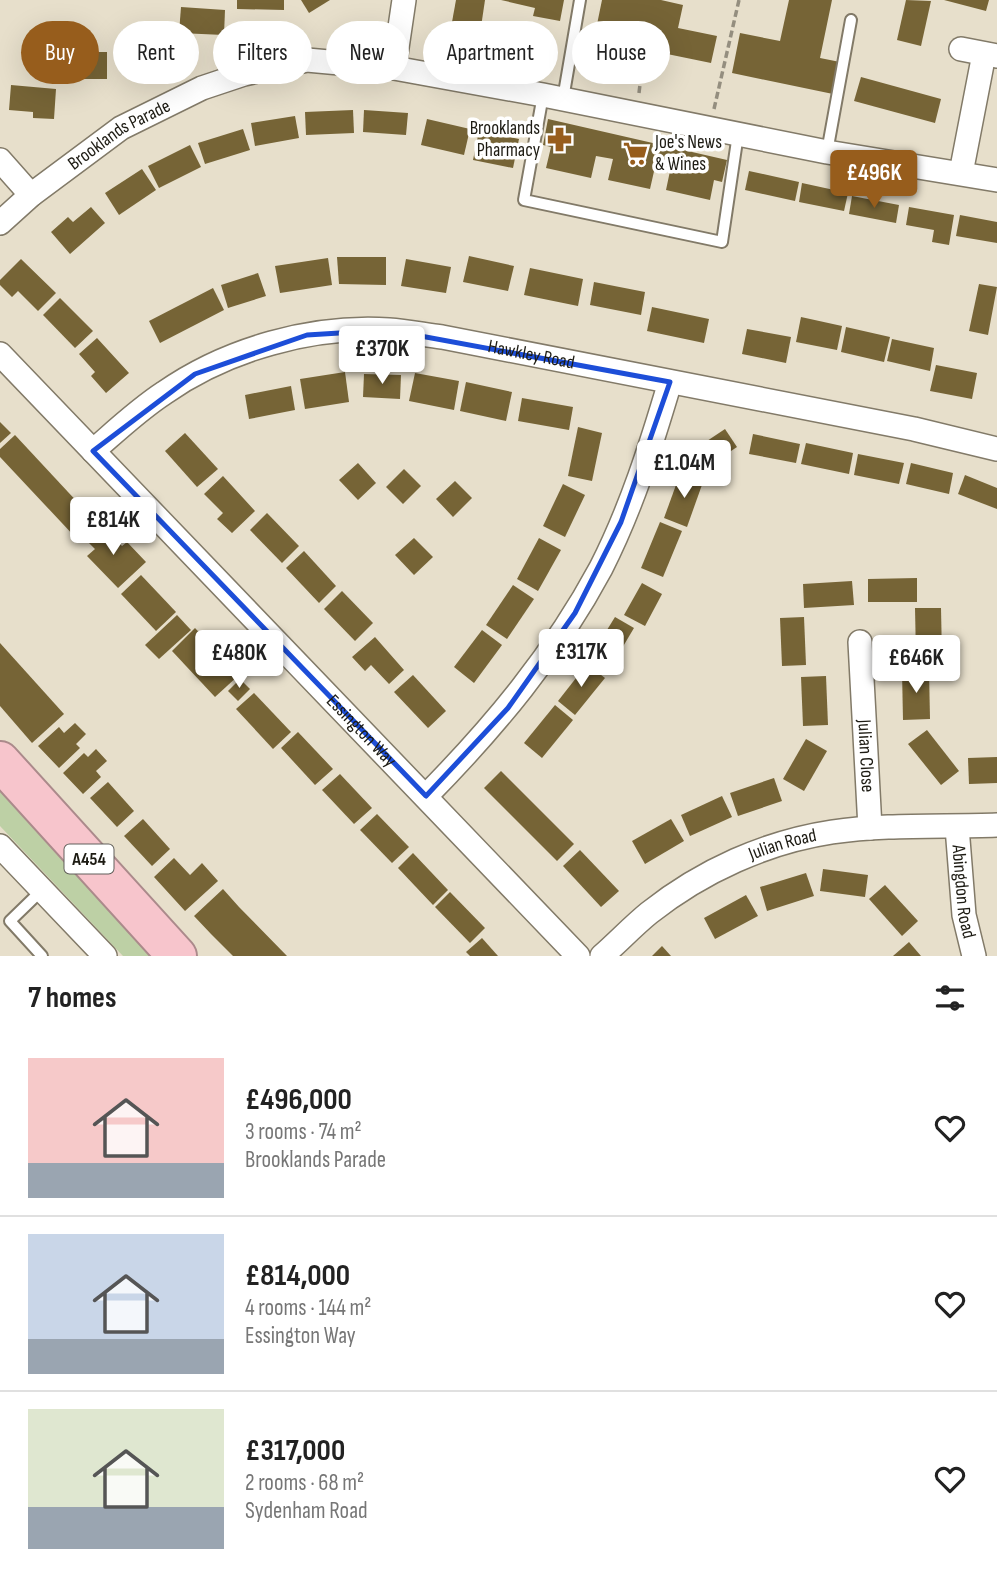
<!DOCTYPE html>
<html lang="en">
<head>
<meta charset="utf-8">
<style>
	body { margin:0; font-family:"Sofia Sans Condensed",sans-serif; background:#f2f2f2; color:#222; height:100vh; display:flex; flex-direction:column; font-size:26px; white-space:nowrap }
	* { box-sizing:border-box; margin:0 }
	p { font-size:23px; color:#767676 }
	.icon { flex:none; width:38px; height:38px; fill:none; stroke:currentColor; stroke-width:2; stroke-linecap:round; stroke-linejoin:round }
	.map { position:relative; height:956px; overflow:hidden }
	.side { display:flex; flex-direction:column; background:#fff; flex:1 }
	.side>* { flex:none }
	.banner { position:absolute; left:21px; top:21px; width:956px; height:63px; display:flex; gap:14px }
	.price { position:absolute; translate:-50% -60px; padding:0 16px; border-radius:7px; background:#fff; color:#222; font-size:23px; line-height:46px; filter:drop-shadow(0 2px 4px #0008) }
	.price::after { content:''; position:absolute; left:50%; top:42px; width:21px; height:16px; margin-left:-10px; background:inherit; clip-path:polygon(0 0,100% 0,50% 100%) }
	.price.current { background:#975d1c; color:#fff }
	ul { padding:0; list-style:none }
	li { display:flex; align-items:center; gap:21px; height:175px; padding:0 28px }
	li+li { border-top:2px solid #e0e0e0 }
	li span { display:grid; place-items:center; flex:none; width:196px; height:140px; border-radius:0px; color:#555 }
	li>.icon { margin-inline-start:auto }
	span .icon { width:84px; height:84px; fill:#fffc; stroke-width:1 }
	li b { font-size:30px }
	h2 { display:flex; justify-content:space-between; align-items:center; height:84px; padding:0 28px; font-size:30px }
	.pill { padding:0 24px; border-radius:32px; background:#fff; box-shadow:0 7px 28px #0002; font-size:24px; line-height:63px }
	.pill.current { background:#975d1c; color:#fff }
	.map>svg:first-child { display:block }
	.green { fill:#bdd0a5 }
	.building { fill:#766436 }
	.lines { fill:none; stroke-linecap:round; stroke-linejoin:round }
	.lane-casing { stroke:#827a68; stroke-width:14 }
	.street-casing { stroke:#827a68; stroke-width:26 }
	.highway-casing { stroke:#ab8a8b; stroke-width:42 }
	.path { stroke:#948e7f; stroke-width:3.5; stroke-dasharray:7 3.5; stroke-linecap:butt }
	.lane { stroke:#fff; stroke-width:10 }
	.street { stroke:#fff; stroke-width:23 }
	.highway { stroke:#f7c5cc; stroke-width:38 }
	.marked { fill:none; stroke:#1d4ed8; stroke-width:5; stroke-linejoin:round }
	.labels { text-anchor:middle; dominant-baseline:central; stroke-width:7; stroke-linejoin:round; paint-order:stroke }
	.shield { fill:#fff; stroke:#615f5a; stroke-width:2 }
	.shield-label { font-size:18px; font-weight:bold; fill:#1d1b13 }
	.poi-label { font-size:19px; fill:#1d1b13; stroke:#fff; text-anchor:end }
	.street-label { font-size:19px; fill:#1d1b13; stroke:#fff }
</style>
</head>
<body>
<div class="map">
<svg width="997" height="956" viewBox="0 0 997 956">
	<rect width="100%" height="100%" fill="#e7dfcb"/>
	<polygon class="green" points="0,790 153,956 123,956 0,826"/>
	<g class="building">
		<polygon points="237,0 284,0 284,10 237,9"/>
		<polygon points="301,0 330,0 309,13"/>
		<polygon points="456,0 485,0 481,27 452,22"/>
		<polygon points="501,0 564,0 560,21 533,16 535,8"/>
		<polygon points="602,0 661,0 683,5 678,28 717,36 711,63 594,39"/>
		<polygon points="789,0 832,0 820,58 840,62 833,94 732,73 740,33 780,41"/>
		<polygon points="906,0 931,1 921,46 897,40"/>
		<polygon points="944,0 989,0 986,11"/>
		<polygon points="181,7 225,10 224,35 179,33"/>
		<polygon points="122,30 166,31 166,54 121,54"/>
		<rect x="61" y="52" width="46" height="27"/>
		<polygon points="861,77 941,99 935,123 854,101"/>
		<polygon points="11,85 56,89 54,119 33,118 33,112 9,110"/>
		<polygon points="353,110 354,133 306,135 305,112"/>
		<polygon points="364,110 408,113 406,135 363,132"/>
		<polygon points="295,116 299,138 255,146 251,123"/>
		<polygon points="427,119 470,129 464,155 421,145"/>
		<polygon points="548,119 727,160 722,182 714,180 710,200 666,190 670,171 655,167 650,189 608,180 613,159 596,156 591,178 546,168 551,147 543,145"/>
		<polygon points="243,129 250,150 205,164 198,143"/>
		<polygon points="479,131 519,139 513,168 473,160"/>
		<polygon points="190,145 201,167 159,188 148,166"/>
		<polygon points="142,169 156,190 119,215 105,193"/>
		<polygon points="749,171 799,182 795,201 745,190"/>
		<polygon points="802,183 848,193 844,211 799,202"/>
		<polygon points="852,196 899,205 896,223 849,214"/>
		<polygon points="91,207 105,223 70,254 51,232 68,217 73,222"/>
		<polygon points="909,207 954,215 949,245 932,242 934,230 906,225"/>
		<polygon points="960,215 997,222 997,243 956,236"/>
		<polygon points="469,256 514,266 508,291 463,282"/>
		<polygon points="337,257 386,257 386,285 339,284"/>
		<polygon points="328,258 332,285 280,293 275,266"/>
		<polygon points="21,259 56,293 38,311 18,291 12,297 0,285 0,280"/>
		<polygon points="406,259 451,267 446,293 401,286"/>
		<polygon points="530,268 583,279 578,306 524,295"/>
		<polygon points="258,273 266,296 228,308 221,285"/>
		<polygon points="594,282 645,292 641,315 590,305"/>
		<polygon points="979,284 997,287 988,335 969,331"/>
		<polygon points="213,288 224,310 160,343 149,321"/>
		<polygon points="60,298 93,331 75,348 43,315"/>
		<polygon points="652,307 709,319 704,343 647,331"/>
		<polygon points="801,317 842,326 837,350 796,342"/>
		<polygon points="846,327 890,337 884,362 841,352"/>
		<polygon points="747,329 791,337 786,363 742,354"/>
		<polygon points="97,338 129,373 106,393 91,376 95,372 79,354"/>
		<polygon points="892,339 934,348 930,371 887,361"/>
		<polygon points="936,365 977,373 972,399 930,391"/>
		<polygon points="345,372 349,402 305,409 300,379"/>
		<polygon points="415,373 459,381 454,410 409,401"/>
		<polygon points="364,374 401,375 400,399 363,397"/>
		<polygon points="466,382 512,392 506,421 460,411"/>
		<polygon points="291,386 295,410 249,419 245,395"/>
		<polygon points="522,398 573,407 569,430 518,421"/>
		<polygon points="0,422 11,433 0,443"/>
		<polygon points="578,427 602,433 592,481 568,476"/>
		<polygon points="725,429 737,447 698,473 686,455"/>
		<polygon points="185,433 218,469 197,487 165,451"/>
		<polygon points="753,434 800,444 796,463 749,454"/>
		<polygon points="15,435 95,521 76,538 0,457 0,449"/>
		<polygon points="806,443 853,453 849,474 801,464"/>
		<polygon points="858,454 904,463 899,484 854,475"/>
		<polygon points="358,463 376,483 358,500 339,480"/>
		<polygon points="911,463 953,473 949,494 906,484"/>
		<polygon points="404,469 421,486 403,504 386,487"/>
		<polygon points="680,474 703,482 687,527 664,518"/>
		<polygon points="965,475 997,488 997,509 958,494"/>
		<polygon points="223,476 255,511 232,533 217,519 223,513 204,494"/>
		<polygon points="455,481 472,498 453,517 436,499"/>
		<polygon points="563,484 585,495 565,537 543,526"/>
		<polygon points="267,513 299,546 282,563 250,530"/>
		<polygon points="660,522 682,531 663,577 641,568"/>
		<polygon points="101,524 122,546 127,542 146,562 118,588 87,556 95,549 85,539"/>
		<polygon points="414,538 433,557 414,575 395,555"/>
		<polygon points="539,538 561,550 538,591 517,579"/>
		<polygon points="304,551 336,586 319,603 286,568"/>
		<polygon points="141,575 176,612 156,631 121,594"/>
		<polygon points="917,578 917,602 868,602 868,579"/>
		<polygon points="852,581 854,605 804,608 803,584"/>
		<polygon points="642,583 662,594 645,626 624,615"/>
		<polygon points="513,585 534,599 507,639 486,625"/>
		<polygon points="342,591 373,623 355,641 324,609"/>
		<polygon points="915,608 941,608 942,657 916,657"/>
		<polygon points="177,615 191,630 159,659 145,645"/>
		<polygon points="615,617 634,628 609,670 589,659"/>
		<polygon points="804,617 806,665 782,666 780,618"/>
		<polygon points="195,628 239,675 215,697 172,651"/>
		<polygon points="482,630 502,645 474,683 454,667"/>
		<polygon points="375,637 404,670 389,684 371,665 365,671 352,657"/>
		<polygon points="0,643 64,714 32,743 0,706"/>
		<polygon points="587,664 605,678 575,715 558,701"/>
		<polygon points="929,670 930,719 903,720 902,671"/>
		<polygon points="413,675 446,711 428,728 394,692"/>
		<polygon points="826,676 828,725 803,726 801,677"/>
		<polygon points="240,679 250,689 238,701 228,691"/>
		<polygon points="254,693 291,732 273,749 236,709"/>
		<polygon points="555,705 573,720 542,758 524,743"/>
		<polygon points="75,723 86,734 76,744 80,748 59,768 38,746 59,727 64,733"/>
		<polygon points="927,730 959,771 941,785 908,744"/>
		<polygon points="298,732 333,769 315,785 281,748"/>
		<polygon points="806,739 827,751 804,791 783,779"/>
		<polygon points="96,749 107,761 96,771 101,777 83,794 63,773 84,753 88,757"/>
		<polygon points="997,757 997,783 969,784 968,758"/>
		<polygon points="501,771 574,844 557,861 484,788"/>
		<polygon points="340,774 372,808 354,824 322,790"/>
		<polygon points="774,778 782,801 738,816 730,793"/>
		<polygon points="108,782 134,811 117,827 90,798"/>
		<polygon points="722,796 732,817 690,836 681,815"/>
		<polygon points="377,814 409,847 392,863 360,830"/>
		<polygon points="143,819 170,849 152,866 124,836"/>
		<polygon points="671,819 684,841 645,864 632,841"/>
		<polygon points="580,850 619,891 601,907 563,866"/>
		<polygon points="413,853 448,890 433,905 398,868"/>
		<polygon points="174,858 190,875 202,863 218,881 185,911 154,877"/>
		<polygon points="823,869 868,875 865,897 820,891"/>
		<polygon points="806,873 814,896 767,911 760,887"/>
		<polygon points="885,885 918,921 902,936 869,899"/>
		<polygon points="223,889 239,907 287,956 233,956 211,934 194,916"/>
		<polygon points="450,892 485,928 470,943 435,907"/>
		<polygon points="746,895 758,916 715,939 704,918"/>
		<polygon points="482,938 498,956 470,956 466,952"/>
		<polygon points="909,942 921,956 893,956"/>
		<polygon points="662,946 671,956 652,956"/>
	</g>
	<g class="lines">
		<defs>
			<g id="lane">
				<polyline points="543,95 524,200 722,242 738,134"/>
				<polyline points="563,99 580,0"/>
				<polyline points="827,152 851,20"/>
				<polyline points="42,890 10,921 42,956"/>
			</g>
			<g id="street">
				<polyline points="961,49 997,56"/>
				<polyline points="394,68 404,0"/>
				<polyline points="0,160 31,195"/>
				<polyline points="961,173 984,54"/>
				<path id="s1" d="M0 223 31 195 121 128 202 88 244 74 307 60 394 68 543 95 827 152 997 180"/>
				<path id="s2" d="M0 354 578 956"/>
				<path id="s3" d="M93 451C116 431 138 410 164 393 227 349 312 325 389 330 407 331 425 335 442 337L914 429 997 449"/>
				<path id="s4" d="M860 642 870 828"/>
				<path d="M426 796C494 727 555 654 601 568 631 509 651 446 670 382"/>
				<path id="s5" d="M957 827 964 915 974 956"/>
				<polyline points="0,846 105,956"/>
				<path id="s6" d="M602 956C618 942 633 926 649 913 702 871 766 842 832 832 886 824 942 827 997 825"/>
			</g>
			<polyline id="highway" points="0,761 177,956"/>
		</defs>
		<use href="#lane" class="lane-casing"/>
		<use href="#street" class="street-casing"/>
		<use href="#highway" class="highway-casing"/>
		<g class="path">
			<polyline points="639,93 644,50"/>
			<polyline points="714,109 739,0"/>
		</g>
		<use href="#lane" class="lane"/>
		<use href="#street" class="street"/>
		<use href="#highway" class="highway"/>
	</g>
	<path class="marked" d="M388 330 670 382 621 522 575 613 508 708 426 796 93 451 195 374 307 335Z"/>
	<defs>
		<symbol id="pharmacy-bare" viewBox="-9 -9 18 18"><path d="M-2-6h4v4h4v4h-4v4h-4v-4h-4v-4h4Z" fill="#975d1c" stroke="#fff" stroke-width="2.5" paint-order="stroke"/></symbol>
		<symbol id="supermarket-bare" viewBox="-9 -9 18 18"><path d="M-6-5.5h2.5l.6 2H6L4.5 2H-2.5L-4.4-4H-6ZM-1.5 3.2a1.3 1.3 0 1 0 .1 0ZM3 3.2a1.3 1.3 0 1 0 .1 0Z" fill="#975d1c" stroke="#fff" stroke-width="2.5" paint-order="stroke"/></symbol>
	</defs>
	<g fill-rule="evenodd">
		<use href="#pharmacy-bare" x="542" y="122" width="35" height="35"/>
		<use href="#supermarket-bare" x="618" y="136" width="35" height="35"/>
	</g>
	<g class="labels">
		<rect class="shield" x="64.5" y="844.5" width="49" height="29" rx="5"/>
		<g class="shield-label">
			<text x="89" y="859">A454</text>
		</g>
		<g class="poi-label">
			<text x="540" y="128">Brooklands<tspan x="540" dy="22">Pharmacy</tspan></text>
			<text x="655" y="142" text-anchor="start">Joe's News<tspan x="655" dy="22">&amp; Wines</tspan></text>
		</g>
		<g class="street-label">
			<text stroke="none"><textPath href="#s1" startOffset="149">Brooklands Parade</textPath></text>
			<text stroke="none"><textPath href="#s3" startOffset="474">Hawkley Road</textPath></text>
			<text stroke="none"><textPath href="#s2" startOffset="522">Essington Way</textPath></text>
			<text stroke="none"><textPath href="#s4" startOffset="114">Julian Close</textPath></text>
			<text stroke="none"><textPath href="#s6" startOffset="215">Julian Road</textPath></text>
			<text stroke="none"><textPath href="#s5" startOffset="65">Abingdon Road</textPath></text>
		</g>
	</g>
</svg>
<b class="price current" style="left:874px;top:210px">£496K</b>
<b class="price" style="left:382px;top:386px">£370K</b>
<b class="price" style="left:684px;top:500px">£1.04M</b>
<b class="price" style="left:113px;top:557px">£814K</b>
<b class="price" style="left:581px;top:689px">£317K</b>
<b class="price" style="left:239px;top:690px">£480K</b>
<b class="price" style="left:916px;top:695px">£646K</b>
<div class="banner">
<a class="pill current">Buy</a>
<a class="pill">Rent</a>
<a class="pill">Filters</a>
<a class="pill">New</a>
<a class="pill">Apartment</a>
<a class="pill">House</a>
</div>
</div>
<section class="side">
<h2>7 homes<svg class="icon" aria-label="filters" viewBox="0 0 24 24"><path d="M4 7h16M4 17h16"/><circle cx="9" cy="7" r="2"/><circle cx="15" cy="17" r="2"/></svg></h2>
<ul>
<li><span style="background:linear-gradient(#f6c9c9 75%,#9aa5b1 0)"><svg class="icon" aria-label="home" viewBox="0 0 24 24"><path d="M3 11l9-7 9 7M6 9v11h12V9"/></svg></span><div><b>£496,000</b><p>3 rooms · 74 m²</p><p>Brooklands Parade</p></div><svg class="icon" aria-label="heart" viewBox="0 0 24 24"><path d="M12 20l-8-8c-3-5 5-10 8-4 3-6 11-1 8 4z"/></svg></li>
<li><span style="background:linear-gradient(#c9d6e8 75%,#9aa5b1 0)"><svg class="icon" aria-label="home" viewBox="0 0 24 24"><path d="M3 11l9-7 9 7M6 9v11h12V9"/></svg></span><div><b>£814,000</b><p>4 rooms · 144 m²</p><p>Essington Way</p></div><svg class="icon" aria-label="heart" viewBox="0 0 24 24"><path d="M12 20l-8-8c-3-5 5-10 8-4 3-6 11-1 8 4z"/></svg></li>
<li><span style="background:linear-gradient(#dfe7d0 70%,#9aa5b1 0)"><svg class="icon" aria-label="home" viewBox="0 0 24 24"><path d="M3 11l9-7 9 7M6 9v11h12V9"/></svg></span><div><b>£317,000</b><p>2 rooms · 68 m²</p><p>Sydenham Road</p></div><svg class="icon" aria-label="heart" viewBox="0 0 24 24"><path d="M12 20l-8-8c-3-5 5-10 8-4 3-6 11-1 8 4z"/></svg></li>
</ul>
</section>
</body>
</html>
